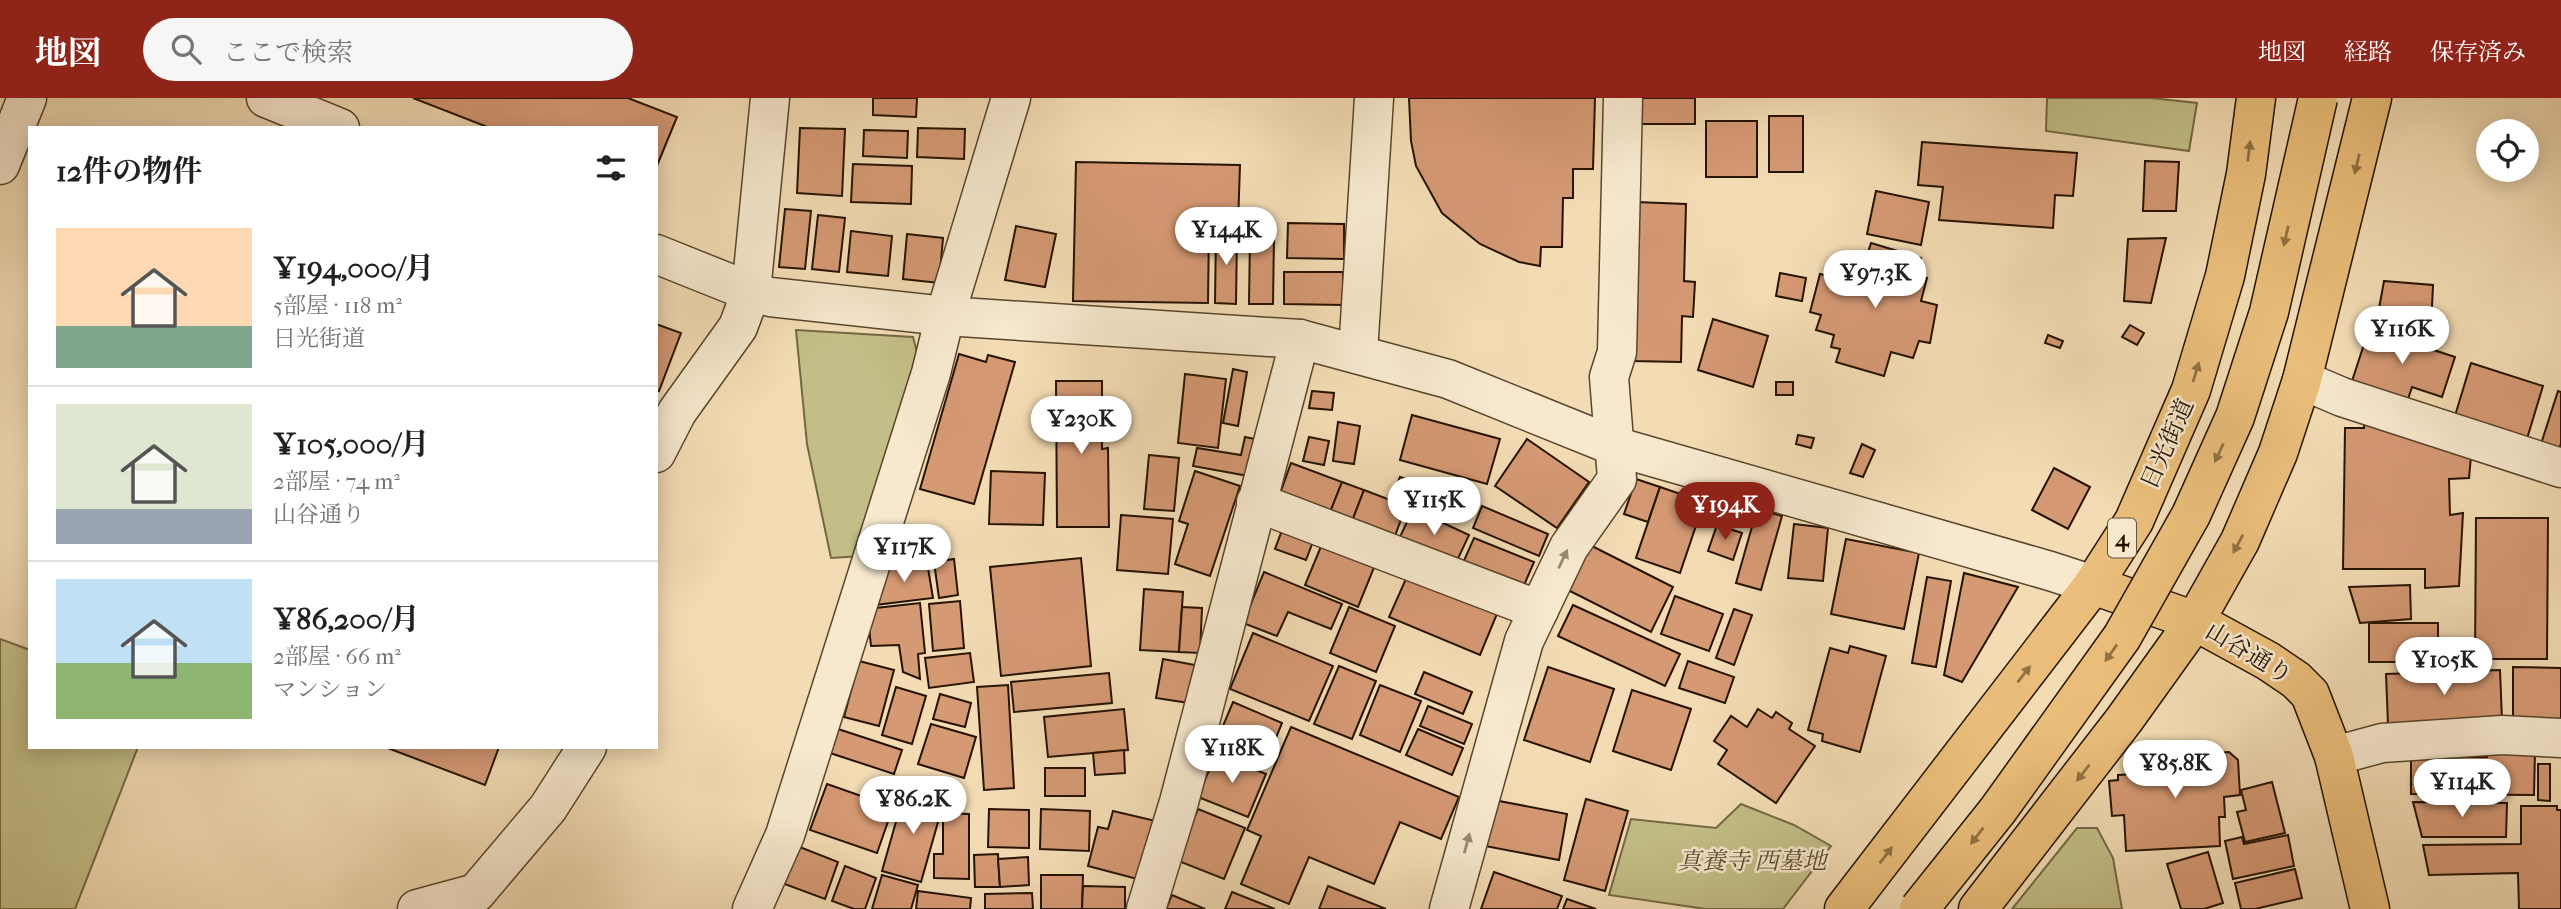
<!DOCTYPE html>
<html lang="ja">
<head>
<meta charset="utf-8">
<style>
	body { margin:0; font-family:"IM FELL French Canon","Noto Serif JP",serif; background:#f6f6f6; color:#202124; height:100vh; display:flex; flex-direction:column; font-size:26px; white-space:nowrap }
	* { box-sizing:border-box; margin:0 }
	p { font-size:23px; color:#757577 }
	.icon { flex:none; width:38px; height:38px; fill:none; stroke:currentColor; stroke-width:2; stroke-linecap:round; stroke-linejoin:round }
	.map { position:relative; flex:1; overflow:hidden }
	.drawer { position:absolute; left:28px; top:28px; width:630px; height:623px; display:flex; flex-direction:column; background:#fff; border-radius:0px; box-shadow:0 4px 18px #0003 }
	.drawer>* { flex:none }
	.fabs { position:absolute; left:2476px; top:21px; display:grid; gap:14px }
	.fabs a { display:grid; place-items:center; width:63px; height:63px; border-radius:50%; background:#fff; box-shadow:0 4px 18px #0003; font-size:35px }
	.price { position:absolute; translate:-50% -60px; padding:0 16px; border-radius:24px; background:#fff; color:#222; font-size:23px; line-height:46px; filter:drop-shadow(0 2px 4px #0008) }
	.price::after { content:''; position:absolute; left:50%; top:42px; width:21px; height:16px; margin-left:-10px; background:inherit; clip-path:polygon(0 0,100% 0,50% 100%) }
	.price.on { background:#8f2418; color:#fff }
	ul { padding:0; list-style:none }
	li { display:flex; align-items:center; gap:21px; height:175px; padding:0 28px }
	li+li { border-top:2px solid #e0e0e0 }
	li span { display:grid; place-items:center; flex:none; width:196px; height:140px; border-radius:0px; color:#555 }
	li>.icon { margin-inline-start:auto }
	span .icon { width:84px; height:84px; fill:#fffc; stroke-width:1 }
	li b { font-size:30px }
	h2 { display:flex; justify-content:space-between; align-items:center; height:84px; padding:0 28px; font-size:30px }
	header { display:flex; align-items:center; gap:42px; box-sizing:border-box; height:98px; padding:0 35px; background:#8f2418; color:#fff }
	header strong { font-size:33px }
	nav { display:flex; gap:38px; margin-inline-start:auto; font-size:24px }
	.search { width:490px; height:63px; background:#f6f6f6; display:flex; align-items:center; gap:18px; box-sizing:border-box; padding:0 24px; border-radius:38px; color:#757577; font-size:26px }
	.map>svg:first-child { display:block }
	.green { fill:#c3be87; stroke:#746844; stroke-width:2 }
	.building { fill:#d59974; stroke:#251300; stroke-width:2 }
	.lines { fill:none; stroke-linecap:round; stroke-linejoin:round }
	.minor-casing { stroke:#58452d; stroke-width:41 }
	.major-casing { stroke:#251300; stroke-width:41 }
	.highway-casing { stroke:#251300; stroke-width:41 }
	.minor { stroke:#f7e8ce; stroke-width:38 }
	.major { stroke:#eabe7a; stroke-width:38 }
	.highway { stroke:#eabe7a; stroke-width:38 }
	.highway-bridge-casing { stroke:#251300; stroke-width:41; stroke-linecap:butt }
	.highway-bridge { stroke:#eabe7a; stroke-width:38 }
	.oneway { fill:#917143 }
	.oneway2 { fill:#988871 }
	.labels { text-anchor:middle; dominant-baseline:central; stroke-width:5; stroke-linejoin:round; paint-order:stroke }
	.shield { fill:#f7e8ce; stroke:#64533e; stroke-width:2 }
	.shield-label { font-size:23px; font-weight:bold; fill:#251300 }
	.street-label { font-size:24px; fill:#251300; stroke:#f7e8ce }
	.park-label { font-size:24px; font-style:italic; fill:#5c4f2f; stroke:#f7e8ce }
</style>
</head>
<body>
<header>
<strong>地図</strong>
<div class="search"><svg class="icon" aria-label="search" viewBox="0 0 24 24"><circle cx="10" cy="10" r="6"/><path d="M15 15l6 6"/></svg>ここで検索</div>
<nav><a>地図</a><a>経路</a><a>保存済み</a></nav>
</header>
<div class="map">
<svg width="2561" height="811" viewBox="0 0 2561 811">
	<rect width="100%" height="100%" fill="#f3dcb4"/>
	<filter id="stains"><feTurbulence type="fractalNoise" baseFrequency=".00286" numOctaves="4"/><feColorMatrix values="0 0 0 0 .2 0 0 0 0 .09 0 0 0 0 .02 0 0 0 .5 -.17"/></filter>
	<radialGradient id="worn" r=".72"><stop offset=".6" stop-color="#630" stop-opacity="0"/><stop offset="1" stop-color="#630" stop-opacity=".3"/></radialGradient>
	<g class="green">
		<polygon points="2047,0 2151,0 2197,5 2189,53 2046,33"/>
		<polygon points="796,232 913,239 921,270 862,458 831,460 807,346"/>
		<polygon points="0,541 30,552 30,649 138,649 75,811 0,811"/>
		<polygon points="1741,706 1794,727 1831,748 1783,811 1706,811 1609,797 1631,721 1716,730"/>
		<polygon points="2077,730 2097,730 2113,760 2122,811 2012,811"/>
	</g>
	<g class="building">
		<polygon points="413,0 628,0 677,19 656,70 656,30 490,30"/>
		<polygon points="873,0 917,0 916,19 873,17"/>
		<polygon points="1409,0 1595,0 1593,71 1573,71 1573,100 1563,100 1562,149 1541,149 1540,168 1519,164 1480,146 1442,115 1416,68 1411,43"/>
		<rect x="1642" y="0" width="53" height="26"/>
		<rect x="1769" y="18" width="34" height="56"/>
		<rect x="1706" y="23" width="51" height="56"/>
		<polygon points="800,30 845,31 842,98 797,95"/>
		<polygon points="918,30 965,31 964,61 917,59"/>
		<polygon points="864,32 908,33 907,60 863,58"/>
		<polygon points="1922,44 2077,55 2073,98 2055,97 2053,130 1939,122 1943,89 1918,87"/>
		<polygon points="2145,63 2179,64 2176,113 2143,113"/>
		<polygon points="1076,64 1240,67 1238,126 1209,126 1208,205 1073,203"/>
		<polygon points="853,66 912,68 911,106 851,104"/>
		<polygon points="1876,93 1929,104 1921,147 1867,136"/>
		<polygon points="1636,104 1686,106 1684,183 1695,184 1693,219 1682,218 1681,264 1632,263"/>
		<polygon points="785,111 811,113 805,171 779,169"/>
		<polygon points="818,117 845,120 839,174 812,171"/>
		<polygon points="1288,125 1344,126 1344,161 1287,160"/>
		<polygon points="1016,128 1056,136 1045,189 1005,182"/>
		<polygon points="851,133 892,138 888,178 847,174"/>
		<polygon points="1216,133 1237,134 1236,206 1215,205"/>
		<polygon points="907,136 943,140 939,185 903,181"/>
		<polygon points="1250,138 1274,138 1273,206 1249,206"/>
		<polygon points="2166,140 2151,205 2124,203 2128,141"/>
		<polygon points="1871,145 1921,160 1916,177 1927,180 1921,203 1937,207 1930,245 1919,243 1913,260 1891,254 1884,278 1836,264 1840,251 1831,249 1834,237 1816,232 1821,217 1810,214 1820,176 1837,180 1841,165 1863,171"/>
		<polygon points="1284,174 1343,174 1343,207 1284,206"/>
		<polygon points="1780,175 1806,180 1802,203 1776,198"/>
		<polygon points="2384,183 2433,187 2431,230 2376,227"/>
		<polygon points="1713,221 1768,238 1753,289 1698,272"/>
		<polygon points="656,226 681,235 659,293 656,292"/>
		<polygon points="2130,227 2144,235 2137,247 2122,239"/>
		<polygon points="2369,231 2455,259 2442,299 2412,289 2408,301 2352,283"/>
		<polygon points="2048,237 2063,243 2060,250 2045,245"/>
		<polygon points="959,256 986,264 988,257 1015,264 974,406 920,391"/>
		<polygon points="2471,265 2543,288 2526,344 2454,321"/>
		<polygon points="1233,271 1247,274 1238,328 1223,325"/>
		<polygon points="1185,276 1226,281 1218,350 1178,345"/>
		<polygon points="1056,283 1102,283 1102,351 1108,350 1109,429 1057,429"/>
		<rect x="1776" y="284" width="17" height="13"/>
		<polygon points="1312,293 1334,295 1332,312 1309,310"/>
		<polygon points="2558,293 2561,294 2561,345 2558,355 2540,349"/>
		<polygon points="1412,317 1500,341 1487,386 1400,362"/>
		<polygon points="1338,324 1360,328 1354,366 1333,363"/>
		<polygon points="2364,326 2471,358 2469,380 2449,381 2450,417 2463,415 2459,488 2425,490 2425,471 2343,471 2345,330 2364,330"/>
		<polygon points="1798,337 1814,340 1811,350 1796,346"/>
		<polygon points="1245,339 1260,342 1254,379 1193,368 1197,350 1241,357"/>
		<polygon points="1309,339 1329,343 1324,367 1303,363"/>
		<polygon points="1527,341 1589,384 1557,430 1495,388"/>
		<polygon points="1862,346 1875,352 1863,379 1850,375"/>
		<polygon points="1149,357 1179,360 1174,413 1144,411"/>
		<polygon points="1291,365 1342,384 1327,422 1277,404"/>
		<polygon points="2054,370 2090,389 2068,431 2032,412"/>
		<polygon points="991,373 1045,375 1043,427 989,426"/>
		<polygon points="1195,373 1240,388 1210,478 1175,466 1188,426 1179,423"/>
		<polygon points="1400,379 1468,402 1462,420 1393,397"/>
		<polygon points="1636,381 1660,389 1648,424 1624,416"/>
		<polygon points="1342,384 1364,392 1349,431 1327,422"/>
		<polygon points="1660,389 1704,404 1680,475 1636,460"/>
		<polygon points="1364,392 1406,408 1392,446 1349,431"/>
		<polygon points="1482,408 1548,436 1539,458 1473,430"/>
		<polygon points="1413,411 1469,437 1455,467 1399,441"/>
		<polygon points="1757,411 1782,418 1761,492 1736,485"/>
		<polygon points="1121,417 1173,421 1168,476 1117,472"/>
		<polygon points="2476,420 2548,420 2547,561 2475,561"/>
		<polygon points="1794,426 1828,430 1823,483 1788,480"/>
		<polygon points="1284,427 1315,438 1306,462 1275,451"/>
		<polygon points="1717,427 1742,435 1733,462 1708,453"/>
		<polygon points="1474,440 1534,464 1519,499 1459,474"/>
		<polygon points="1846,441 1919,455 1904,531 1831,516"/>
		<polygon points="1584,444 1673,489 1651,534 1562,489"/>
		<polygon points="1322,446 1375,467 1358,509 1305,487"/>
		<polygon points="1081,460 1091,568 1001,578 990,469"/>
		<polygon points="954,461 958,497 939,500 934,464"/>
		<polygon points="927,464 933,500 875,507 882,471"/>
		<polygon points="1264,474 1342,506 1331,531 1288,514 1277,538 1243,525"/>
		<polygon points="1409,474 1499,511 1480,557 1389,519"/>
		<polygon points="1964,475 2018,489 1962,584 1944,577"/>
		<polygon points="1927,479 1951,483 1936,569 1912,565"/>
		<polygon points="2410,487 2411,521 2360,525 2349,489"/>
		<polygon points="1144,491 1183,494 1179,554 1140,552"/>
		<polygon points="1675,498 1723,516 1709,553 1661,536"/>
		<polygon points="960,503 964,550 933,553 929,506"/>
		<polygon points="920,505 925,555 918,556 920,581 903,574 899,547 871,548 867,511"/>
		<polygon points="1573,507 1680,556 1665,588 1558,538"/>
		<polygon points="1182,509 1202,510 1200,555 1179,554"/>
		<polygon points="1349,509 1395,528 1376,574 1330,555"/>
		<polygon points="1734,511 1752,517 1734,567 1716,560"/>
		<polygon points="2369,525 2438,525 2438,558 2405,558 2405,564 2369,564"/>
		<polygon points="1253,535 1333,568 1309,623 1230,591"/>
		<polygon points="1850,548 1886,558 1860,654 1822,643 1823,636 1808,632 1830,550 1848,555"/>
		<polygon points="970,555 974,584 929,590 925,560"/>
		<polygon points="1163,561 1195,567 1189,605 1156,600"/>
		<polygon points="859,563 894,572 879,628 844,619"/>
		<polygon points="1688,563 1734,579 1725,605 1679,590"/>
		<polygon points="1339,568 1376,583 1352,641 1314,626"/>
		<polygon points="1548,569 1614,591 1590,664 1524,642"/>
		<polygon points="2513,569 2561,570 2561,621 2513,621"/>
		<polygon points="2500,572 2502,622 2388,627 2386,576"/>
		<polygon points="1424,574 1472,594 1463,616 1415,596"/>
		<polygon points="1109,575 1112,605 1014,614 1011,584"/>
		<polygon points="1008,587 1014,690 984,692 977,589"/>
		<polygon points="1380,587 1421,603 1400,654 1360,637"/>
		<polygon points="896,589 926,598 912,646 882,637"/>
		<polygon points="1632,592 1691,611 1671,672 1613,653"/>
		<polygon points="940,596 971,605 965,629 933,621"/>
		<polygon points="1233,604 1282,625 1267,662 1217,642"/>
		<polygon points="1428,608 1472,626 1464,646 1420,628"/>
		<polygon points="1124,611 1128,652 1048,659 1044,619"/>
		<polygon points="1758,611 1772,620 1776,614 1792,625 1789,631 1815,648 1776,705 1718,666 1727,652 1714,643 1731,618 1747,629"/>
		<polygon points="931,626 976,639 964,680 918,666"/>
		<polygon points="1291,629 1459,699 1441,741 1400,724 1374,786 1309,759 1289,806 1241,786 1261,738 1247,732"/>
		<polygon points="835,630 902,652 894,676 827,654"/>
		<polygon points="1418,631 1463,650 1452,677 1406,657"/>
		<polygon points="385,649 499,649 485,687"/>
		<polygon points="1124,652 1125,675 1095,677 1093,655"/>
		<polygon points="2487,652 2535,652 2534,697 2411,696 2411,659 2487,659"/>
		<polygon points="2229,654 2238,662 2240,697 2224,699 2225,719 2219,719 2220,748 2126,753 2124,717 2112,718 2109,683 2118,682 2118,677 2136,676 2136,660"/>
		<polygon points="1216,655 1266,676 1248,719 1198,699"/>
		<polygon points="2538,666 2550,666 2550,703 2538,702"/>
		<rect x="1045" y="670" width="40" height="28"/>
		<polygon points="2272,684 2285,735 2245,744 2237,714 2246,712 2241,692"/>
		<polygon points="827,686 893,709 877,755 810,732"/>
		<polygon points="905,692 944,703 921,784 882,773"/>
		<polygon points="1586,701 1628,713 1605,793 1564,782"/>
		<polygon points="1494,702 1567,716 1559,762 1485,748"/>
		<polygon points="2413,704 2507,705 2506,739 2422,739"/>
		<polygon points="2521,708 2557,708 2557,712 2561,712 2561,811 2519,811 2518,775 2429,777 2423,747 2521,746"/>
		<polygon points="989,711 1029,712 1029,750 988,749"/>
		<polygon points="1041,711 1090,713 1089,753 1040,751"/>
		<polygon points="1198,711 1245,730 1224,781 1176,762"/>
		<polygon points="1113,713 1160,724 1145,783 1088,768 1098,729 1108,731"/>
		<polygon points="943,715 969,716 969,781 934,780 934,756 943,756"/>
		<polygon points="2288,737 2294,768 2233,781 2225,743 2242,739 2244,746"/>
		<polygon points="792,746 838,764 825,801 779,784"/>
		<polygon points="2208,754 2223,805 2204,811 2181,811 2167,766"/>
		<polygon points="998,756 1000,789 975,789 974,757"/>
		<polygon points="1028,759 1029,787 1000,789 998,761"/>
		<polygon points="845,768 876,780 865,811 854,811 832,803"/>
		<polygon points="2295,771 2302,800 2255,811 2241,811 2235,785"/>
		<polygon points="1494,774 1562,798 1557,811 1481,811"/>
		<polygon points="882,777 918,787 911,811 872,811"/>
		<polygon points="1041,777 1083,777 1082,811 1041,811"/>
		<polygon points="1083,788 1125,789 1125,811 1082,811"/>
		<polygon points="1328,788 1386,811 1319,811"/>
		<polygon points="918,793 971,800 970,811 916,811"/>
		<polygon points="1232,794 1275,811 1225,811"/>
		<polygon points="1032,795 1033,811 985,811 985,796"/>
		<polygon points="1172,797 1205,811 1166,811"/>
		<polygon points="1567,801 1596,811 1563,811"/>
	</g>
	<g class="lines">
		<defs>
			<g id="minor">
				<polyline points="266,0 340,30"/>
				<polyline points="0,67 27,0"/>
				<polyline points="656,156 751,194 770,199 945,218 1300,241 1448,281 1614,348 2050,473 2093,487"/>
				<polyline points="1358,255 1374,0"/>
				<polyline points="2302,282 2342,299 2561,370"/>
				<polyline points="656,355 677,314 738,229 751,194 770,0"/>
				<polyline points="1256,404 1539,512"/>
				<polyline points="2334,658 2382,645 2502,637 2561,640"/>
				<polyline points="417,811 476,795 548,710 587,649"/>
				<polyline points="752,811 785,737 931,275 945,218 1011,0"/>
				<polyline points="1146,811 1179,704 1300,241"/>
				<polyline points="1449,811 1524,543 1569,449 1617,381 1609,279 1617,254 1623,0"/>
			</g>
			<polyline id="major" points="2093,487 2195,523 2268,563 2296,582 2310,596 2334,658 2370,811"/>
			<g id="highway">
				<polyline points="1844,811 2093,487 2134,423 2191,292 2225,178 2246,76 2256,0"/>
				<polyline points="1978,811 2124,622 2195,523 2240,443 2278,355 2302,282 2372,0"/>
			</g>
		</defs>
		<use href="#minor" class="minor-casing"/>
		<use href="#major" class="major-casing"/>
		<use href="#highway" class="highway-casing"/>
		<use href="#minor" class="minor"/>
		<use href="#major" class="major"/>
		<use href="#highway" class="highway"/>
		<defs>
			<polyline id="highway-bridge" points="1919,811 1998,712 2122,539 2191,417 2235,319 2269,214 2318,0"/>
		</defs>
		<use href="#highway-bridge" class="highway-bridge-casing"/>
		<use href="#highway-bridge" class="highway-bridge"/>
	</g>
	<defs><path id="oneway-solid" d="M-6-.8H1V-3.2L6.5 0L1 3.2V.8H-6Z" transform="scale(1.75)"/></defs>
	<g class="oneway">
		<use href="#oneway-solid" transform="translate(2249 53) rotate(-83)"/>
		<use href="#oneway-solid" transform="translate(2357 66) rotate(103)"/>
		<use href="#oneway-solid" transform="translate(2286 138) rotate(103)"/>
		<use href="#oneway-solid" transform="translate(2196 274) rotate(-73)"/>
		<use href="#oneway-solid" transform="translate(2219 355) rotate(115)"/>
		<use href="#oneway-solid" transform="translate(2238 446) rotate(118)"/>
		<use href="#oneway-solid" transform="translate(2111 555) rotate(125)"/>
		<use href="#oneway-solid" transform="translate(2024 576) rotate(-52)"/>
		<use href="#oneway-solid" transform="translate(2083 675) rotate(128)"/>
		<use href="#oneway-solid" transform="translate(1977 738) rotate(128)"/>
		<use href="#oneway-solid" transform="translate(1886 757) rotate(-53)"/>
	</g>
	<g class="oneway2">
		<use href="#oneway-solid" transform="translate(1563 461) rotate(-65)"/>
		<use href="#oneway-solid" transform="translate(1467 745) rotate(-75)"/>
	</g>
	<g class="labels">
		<rect class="shield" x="2108" y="420.5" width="28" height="39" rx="5"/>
		<g class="shield-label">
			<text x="2122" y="440">4</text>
		</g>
		<g class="street-label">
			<text transform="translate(2167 346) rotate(-66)">日光街道</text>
			<text transform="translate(2249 555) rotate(31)">山谷通り</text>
		</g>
		<g class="park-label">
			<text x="1752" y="763">真養寺 西墓地</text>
		</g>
	</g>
	<rect width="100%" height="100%" filter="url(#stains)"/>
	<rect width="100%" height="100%" fill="url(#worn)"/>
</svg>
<div class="fabs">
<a><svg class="icon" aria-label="locate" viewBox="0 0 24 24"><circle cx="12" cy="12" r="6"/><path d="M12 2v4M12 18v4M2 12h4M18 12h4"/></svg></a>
</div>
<b class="price" style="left:1226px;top:169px">¥144K</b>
<b class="price" style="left:1875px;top:212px">¥97.3K</b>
<b class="price" style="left:2402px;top:268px">¥116K</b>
<b class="price" style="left:1081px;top:358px">¥230K</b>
<b class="price" style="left:1434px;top:439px">¥115K</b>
<b class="price on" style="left:1725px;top:444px">¥194K</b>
<b class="price" style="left:904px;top:486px">¥117K</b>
<b class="price" style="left:2444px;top:599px">¥105K</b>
<b class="price" style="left:1232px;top:687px">¥118K</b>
<b class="price" style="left:2175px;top:702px">¥85.8K</b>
<b class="price" style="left:2462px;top:721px">¥114K</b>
<b class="price" style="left:913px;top:738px">¥86.2K</b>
<section class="drawer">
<h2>12件の物件<svg class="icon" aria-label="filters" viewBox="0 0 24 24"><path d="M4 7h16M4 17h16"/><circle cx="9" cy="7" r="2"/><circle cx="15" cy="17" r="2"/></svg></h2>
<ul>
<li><span style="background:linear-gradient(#ffd9b3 70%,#7fa58c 0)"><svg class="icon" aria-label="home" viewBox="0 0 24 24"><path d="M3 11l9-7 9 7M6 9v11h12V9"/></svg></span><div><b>¥194,000/月</b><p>5部屋 · 118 m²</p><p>日光街道</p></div></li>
<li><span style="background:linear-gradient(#dfe7d0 75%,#9aa5b1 0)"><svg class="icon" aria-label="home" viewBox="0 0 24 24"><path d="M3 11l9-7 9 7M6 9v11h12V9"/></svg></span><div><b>¥105,000/月</b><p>2部屋 · 74 m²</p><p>山谷通り</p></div></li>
<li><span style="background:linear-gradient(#bfe0f5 60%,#8fb573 0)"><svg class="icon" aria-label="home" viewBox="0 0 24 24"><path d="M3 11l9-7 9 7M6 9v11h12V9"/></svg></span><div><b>¥86,200/月</b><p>2部屋 · 66 m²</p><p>マンション</p></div></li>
</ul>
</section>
</div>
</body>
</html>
